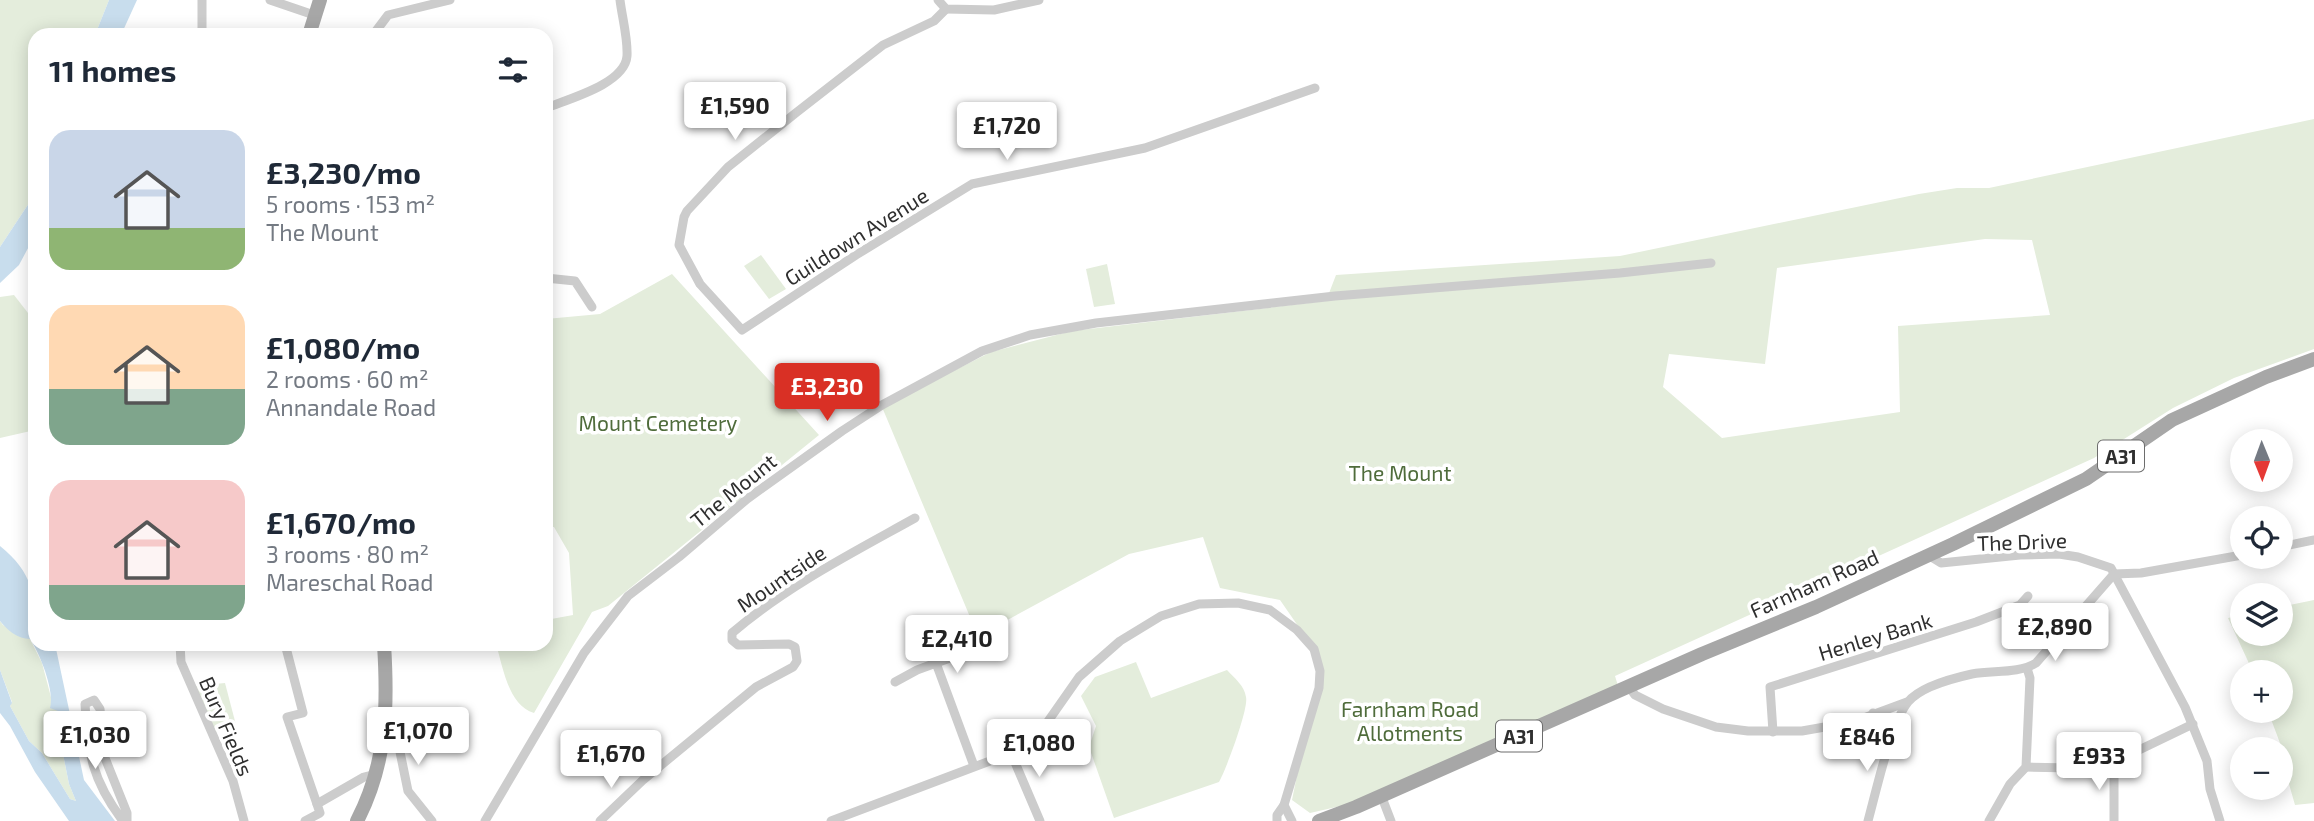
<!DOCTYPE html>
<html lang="en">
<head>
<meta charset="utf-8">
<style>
	body { margin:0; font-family:"Exo 2",sans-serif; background:#f2f2f3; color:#1f2937; height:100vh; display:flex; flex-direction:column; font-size:26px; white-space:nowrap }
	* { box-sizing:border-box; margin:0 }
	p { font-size:23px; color:#747a83 }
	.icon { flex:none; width:38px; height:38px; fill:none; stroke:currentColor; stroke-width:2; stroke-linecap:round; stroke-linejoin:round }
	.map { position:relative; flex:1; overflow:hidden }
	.sheet { position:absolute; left:28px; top:28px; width:525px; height:623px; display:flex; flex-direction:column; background:#fff; border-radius:21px; box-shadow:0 4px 18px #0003 }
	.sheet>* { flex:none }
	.needle { width:46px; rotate:179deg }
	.buttons { position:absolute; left:2230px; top:429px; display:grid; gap:14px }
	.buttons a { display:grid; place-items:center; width:63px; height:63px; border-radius:50%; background:#fff; box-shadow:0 4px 18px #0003; font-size:35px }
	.price { position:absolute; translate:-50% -60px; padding:0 16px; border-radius:7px; background:#fff; color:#222; font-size:23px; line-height:46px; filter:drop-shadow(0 2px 4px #0008) }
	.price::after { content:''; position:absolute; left:50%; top:42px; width:21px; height:16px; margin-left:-10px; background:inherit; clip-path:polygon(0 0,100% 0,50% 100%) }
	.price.active { background:#d93025; color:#fff }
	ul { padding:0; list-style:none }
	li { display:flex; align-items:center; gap:21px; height:175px; padding:0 21px }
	li span { display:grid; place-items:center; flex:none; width:196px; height:140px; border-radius:21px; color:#555 }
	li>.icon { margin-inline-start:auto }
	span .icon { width:84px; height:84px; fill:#fffc; stroke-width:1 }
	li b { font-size:30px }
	h2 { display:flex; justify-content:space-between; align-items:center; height:84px; padding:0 21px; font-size:30px }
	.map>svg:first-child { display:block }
	.green { fill:#e4eddc; fill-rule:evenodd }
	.water { fill:#c8dded }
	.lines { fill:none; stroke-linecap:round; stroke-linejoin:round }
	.minor { stroke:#ccc; stroke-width:9 }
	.primary { stroke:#a7a7a7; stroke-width:14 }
	.labels { text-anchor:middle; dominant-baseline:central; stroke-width:7; stroke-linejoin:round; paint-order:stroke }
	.shield { fill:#fff; stroke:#6d6d6d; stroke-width:2 }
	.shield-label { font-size:19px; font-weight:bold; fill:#2f2f2f }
	.street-label { font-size:21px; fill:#2f2f2f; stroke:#fff }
	.park-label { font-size:21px; fill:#4f6c3b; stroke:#fff }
</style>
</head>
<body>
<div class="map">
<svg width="2314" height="821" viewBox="0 0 2314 821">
	<rect width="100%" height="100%" fill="#fff"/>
	<g class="green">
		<polygon points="0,0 109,0 95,35 35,35 35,194 0,247"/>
		<path d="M2314 119V349L2234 378 2173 408 2094 458 1615 676 1619 689 1354 803 1310 813 1292 800 1307 726 1319 688 1314 649 1280 600 1220 588 1203 537 1129 554 978 636 882 407 991 352 1072 331 1326 301 1336 275 1620 256 1919 194 1957 188H1989ZM1985 239 2032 240 2050 315 1898 326 1900 412 1722 438 1663 387 1669 354 1765 364 1777 268Z"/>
		<polygon points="761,255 786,289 769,299 744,266"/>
		<polygon points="1107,264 1115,304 1094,307 1086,269"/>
		<path d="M672 274 819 435 608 606 592 612 534 713C508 705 503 667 496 644H546V620L573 615 569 553 554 527H546V319L600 314Z"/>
		<polygon points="14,295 35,322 35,430 0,438 0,297"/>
		<polygon points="2314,600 2314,803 2295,805 2289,784 2290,770 2268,711 2280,710 2280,672 2253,672 2228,618 2242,615 2242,634 2280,634 2280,607"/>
		<polygon points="0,621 3,625 30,639 42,663 52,701 58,710 58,729 69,784 76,801 70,799 42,753 29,741 10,706 12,702 0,670"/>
		<path d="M1136 662 1151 698 1227 670C1235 679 1244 685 1246 697 1249 708 1226 770 1219 782L1114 818 1089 747 1096 726 1081 696 1095 677Z"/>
		<polygon points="225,683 236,725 215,733 195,686"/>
	</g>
	<g class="water">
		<polygon points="109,0 137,0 121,35 95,35"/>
		<polygon points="35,194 35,235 19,265 0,283 0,247"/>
		<path d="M0 546C37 576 35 600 35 644H55L84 780 115 821H69L35 772 10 726 0 713V670L12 703 10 706 29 741 42 753 70 799 76 801 69 784 58 729 53 725 58 711 50 708C55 691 40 654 30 639 18 639 7 630 0 621Z"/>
	</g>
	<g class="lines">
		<g class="minor">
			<polyline points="270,0 314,15"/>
			<polyline points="938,0 946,9 994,10 1039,0"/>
			<polyline points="946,9 934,21 883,45 797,112 728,167 687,211 684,217 679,245 700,284 742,330 856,255 972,184 1145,148 1315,88"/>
			<polyline points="202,35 202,0"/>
			<polyline points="373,35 388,15 450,0"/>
			<path d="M546 108C568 99 625 84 627 56 628 38 622 17 620 0"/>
			<polyline points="546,278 575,281 592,307"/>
			<polyline points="2280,547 2314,540"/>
			<polyline points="1928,555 1941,563 2020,555 2059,554 2078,557 2111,568 2185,707 2207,761 2210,789 2220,821"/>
			<polyline points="180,644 181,662 233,781 244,821"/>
			<polyline points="285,644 303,713 287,717 317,804"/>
			<polyline points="936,663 950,658"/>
			<polyline points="895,682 917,670 936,663 974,766"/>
			<polyline points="1629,687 1635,695 1663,709 1716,727 1748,731 1802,731 1853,722 1907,702"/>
			<polyline points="1873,713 1893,733"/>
			<polyline points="1773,732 1770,687 1976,622 2020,605 2028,596"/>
			<polyline points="384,733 399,747 408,791 432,821"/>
			<polyline points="1011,753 1040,821"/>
			<polyline points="2114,762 2114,821"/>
			<polyline points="2026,767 2073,768 2114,762 2193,724"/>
			<polyline points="1381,795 1391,821"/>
			<polyline points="1284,805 1292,821"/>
			<path d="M123 821C92 780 88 754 85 704L94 700 100 709 105 758 127 813V821"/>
			<polyline points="305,821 320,813 317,804 364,777 376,774"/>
			<polyline points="485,821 584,653 628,596 679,557 747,499 842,431 882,405 982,351 1030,335 1096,323 1335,296 1620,273 1711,263"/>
			<path d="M600 821 643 780 756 687 793 667 797 661 795 647 789 644 738 645 732 640V633C787 586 852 553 915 518"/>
			<polyline points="831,821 1011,753 1020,747 1044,727 1079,677 1120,641 1161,616 1199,604 1238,603 1270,610 1297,630 1314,649 1320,671 1319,688 1284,805 1277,815 1277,821"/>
			<path d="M1868 821C1876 792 1891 723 1908 702 1920 687 1954 678 1972 674 1993 670 2018 674 2036 663L2114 574 2141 573 2242 555"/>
			<polyline points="1989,821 2010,784 2026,767 2030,678 2027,668"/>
		</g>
		<g class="primary">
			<polyline points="309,35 320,0"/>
			<path d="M357 821C387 763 388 707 384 644"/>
			<polyline points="1319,821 1356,807 1702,654 1816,607 1953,544 2086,479 2172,420 2266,377 2314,359"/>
		</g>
	</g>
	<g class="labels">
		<g class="shield">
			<rect x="2098" y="440.5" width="46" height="31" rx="5"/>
			<rect x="1496" y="720.5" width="46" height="31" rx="5"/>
		</g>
		<g class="shield-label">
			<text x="2121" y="456">A31</text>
			<text x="1519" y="736">A31</text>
		</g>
		<g class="street-label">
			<text transform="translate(856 236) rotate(-32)">Guildown Avenue</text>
			<text transform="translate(733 490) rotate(-39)">The Mount</text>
			<text transform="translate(2022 541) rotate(-2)">The Drive</text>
			<text transform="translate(781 578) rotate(-34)">Mountside</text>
			<text transform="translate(1814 583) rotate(-24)">Farnham Road</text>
			<text transform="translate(1875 636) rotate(-17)">Henley Bank</text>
			<text transform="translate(227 726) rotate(67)">Bury Fields</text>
		</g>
		<g class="park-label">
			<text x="658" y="422">Mount Cemetery</text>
			<text x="1400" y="472">The Mount</text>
			<text x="1410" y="708">Farnham Road<tspan x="1410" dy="24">Allotments</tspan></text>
		</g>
	</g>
</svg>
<div class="buttons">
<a><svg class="needle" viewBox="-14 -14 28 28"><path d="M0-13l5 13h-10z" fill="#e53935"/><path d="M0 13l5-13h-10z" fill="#747a83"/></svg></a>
<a><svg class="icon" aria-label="locate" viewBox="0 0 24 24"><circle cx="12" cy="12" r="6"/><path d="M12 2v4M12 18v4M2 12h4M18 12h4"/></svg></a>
<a><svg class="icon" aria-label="layers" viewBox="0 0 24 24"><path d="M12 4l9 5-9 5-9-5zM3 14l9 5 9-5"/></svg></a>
<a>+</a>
<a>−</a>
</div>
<b class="price" style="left:735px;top:142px">£1,590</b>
<b class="price" style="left:1007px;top:162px">£1,720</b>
<b class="price active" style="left:827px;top:423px">£3,230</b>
<b class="price" style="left:2055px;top:663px">£2,890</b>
<b class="price" style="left:957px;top:675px">£2,410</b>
<b class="price" style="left:418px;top:767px">£1,070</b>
<b class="price" style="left:95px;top:771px">£1,030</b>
<b class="price" style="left:1867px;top:773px">£846</b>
<b class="price" style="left:1039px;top:779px">£1,080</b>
<b class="price" style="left:611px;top:790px">£1,670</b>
<b class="price" style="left:2099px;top:792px">£933</b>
<section class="sheet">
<h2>11 homes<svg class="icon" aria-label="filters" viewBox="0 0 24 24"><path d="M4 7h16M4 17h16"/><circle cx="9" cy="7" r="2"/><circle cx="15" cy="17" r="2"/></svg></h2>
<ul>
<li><span style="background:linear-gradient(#c9d6e8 70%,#8fb573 0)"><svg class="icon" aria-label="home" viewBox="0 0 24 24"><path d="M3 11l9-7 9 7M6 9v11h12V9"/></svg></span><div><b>£3,230/mo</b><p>5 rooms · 153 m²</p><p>The Mount</p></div></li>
<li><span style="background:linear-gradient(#ffd9b3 60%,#7fa58c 0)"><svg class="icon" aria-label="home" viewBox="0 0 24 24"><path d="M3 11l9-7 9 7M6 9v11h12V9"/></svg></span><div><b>£1,080/mo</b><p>2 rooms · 60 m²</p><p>Annandale Road</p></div></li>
<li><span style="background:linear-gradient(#f6c9c9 75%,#7fa58c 0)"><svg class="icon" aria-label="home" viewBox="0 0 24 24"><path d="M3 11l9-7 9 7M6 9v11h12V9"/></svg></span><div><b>£1,670/mo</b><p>3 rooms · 80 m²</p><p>Mareschal Road</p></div></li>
</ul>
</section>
</div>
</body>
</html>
